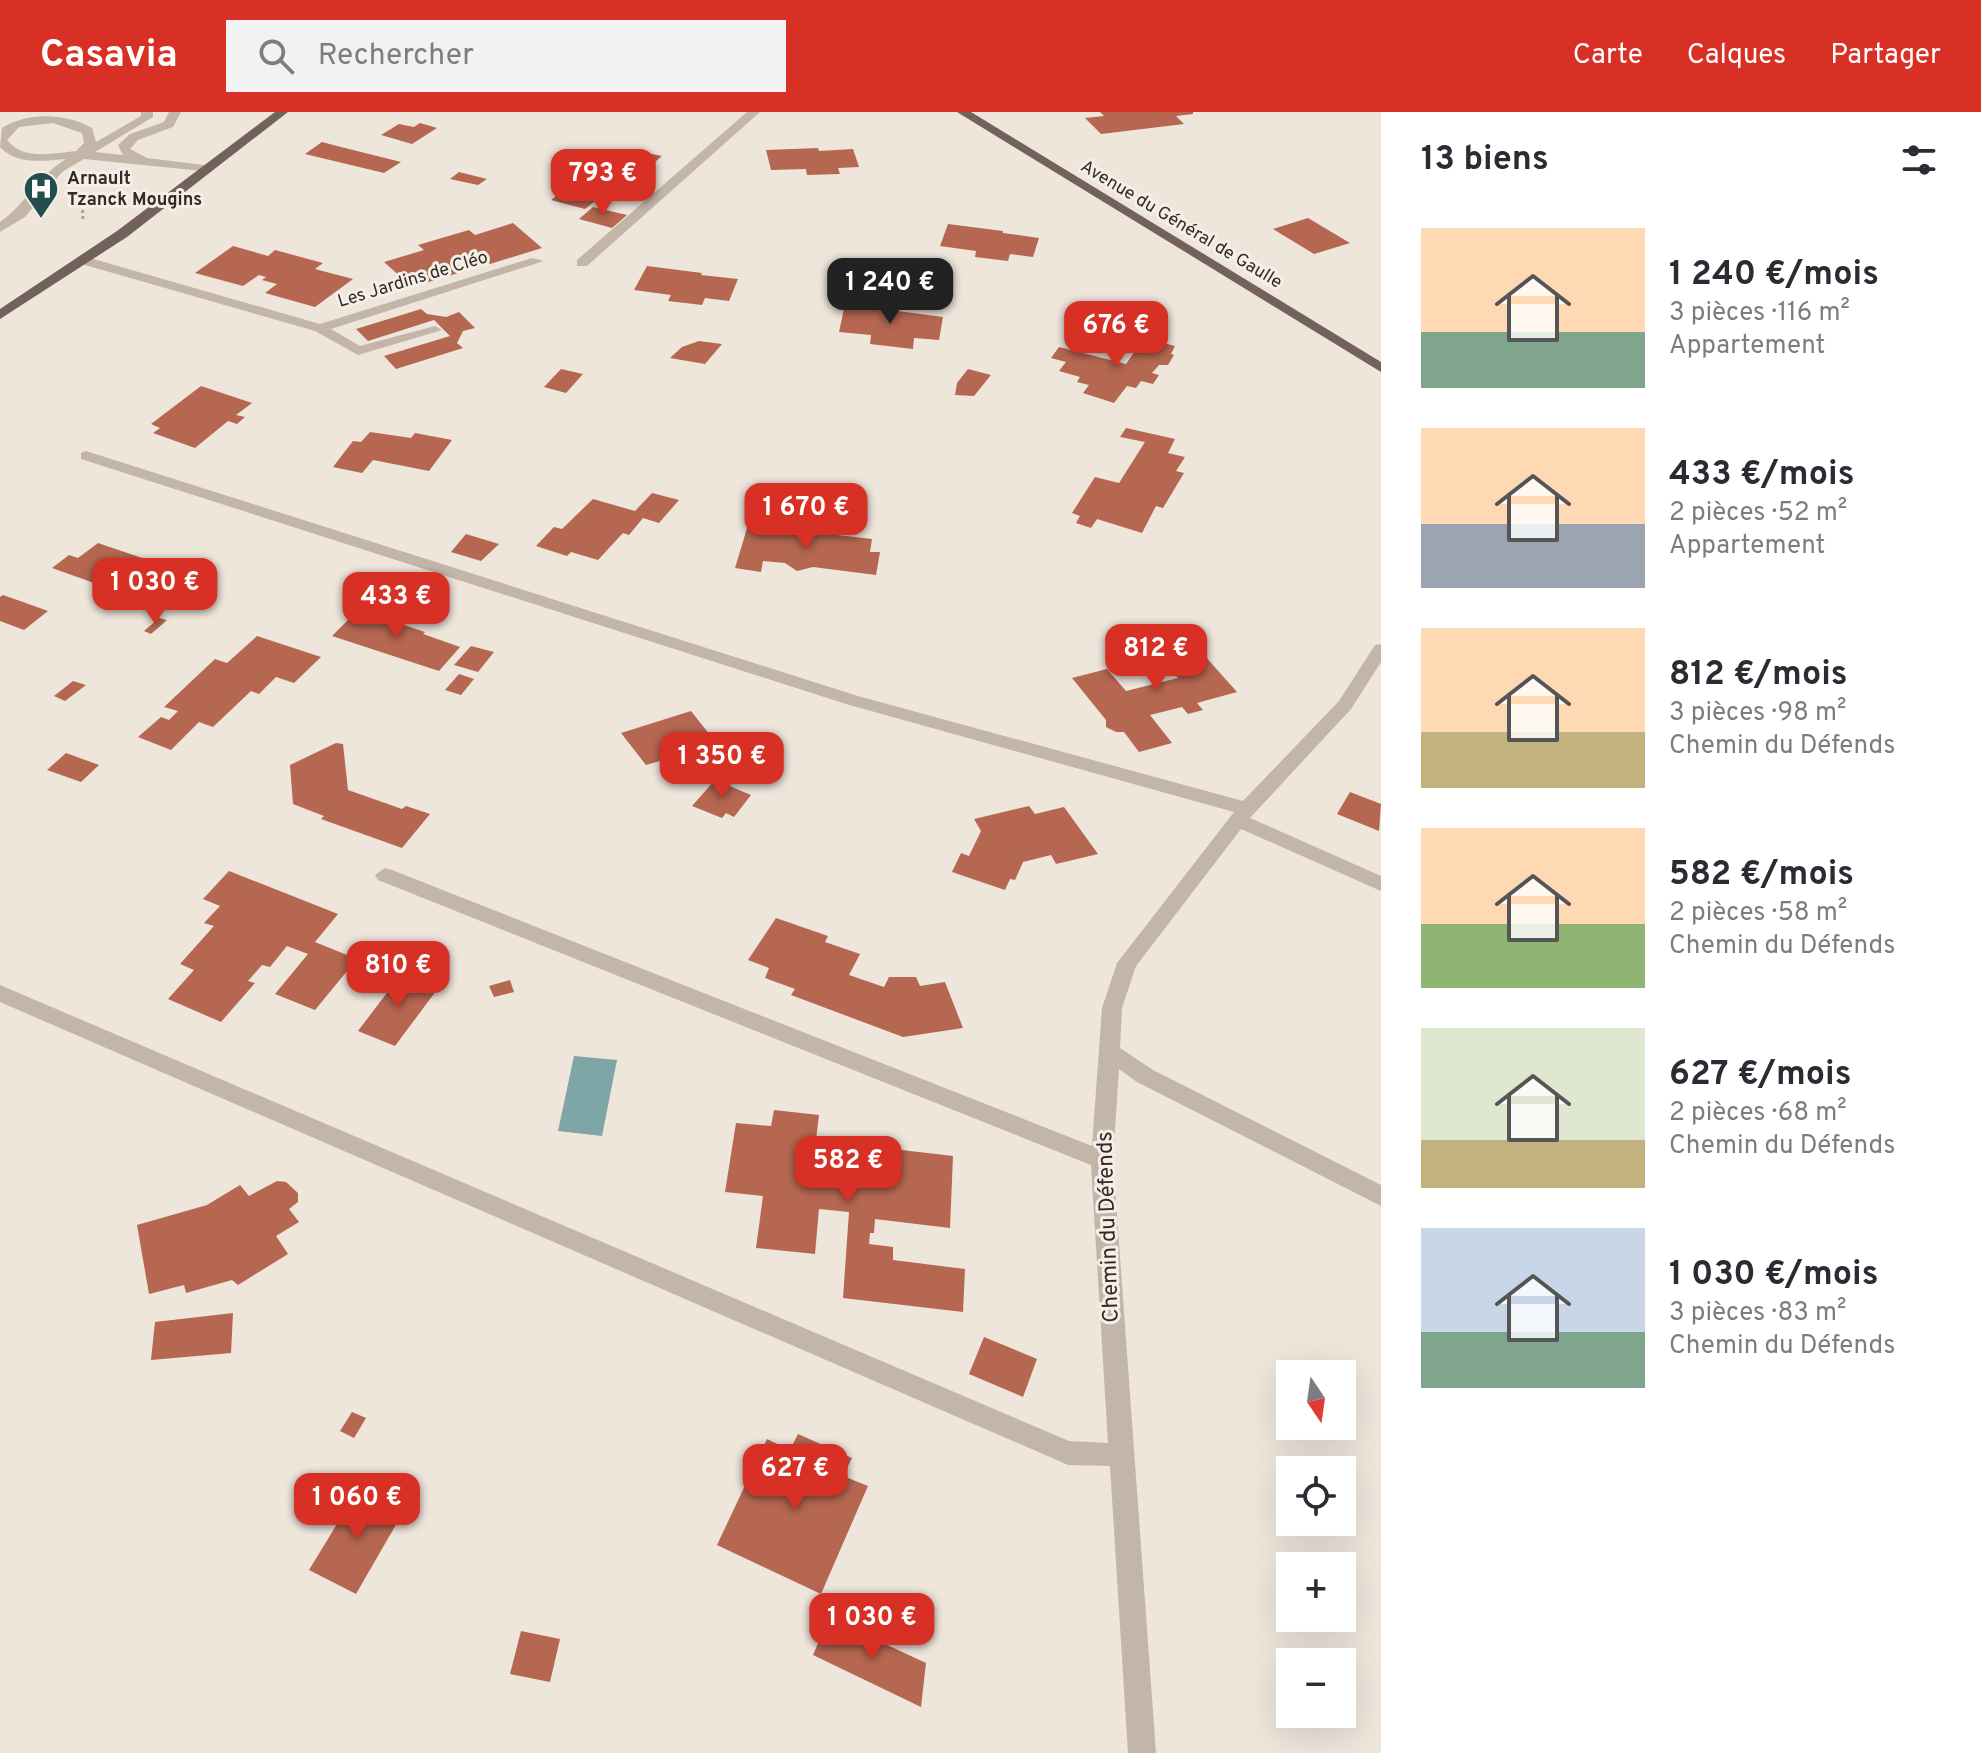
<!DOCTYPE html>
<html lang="fr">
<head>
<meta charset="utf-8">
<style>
	body { margin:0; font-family:Overpass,sans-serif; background:#f2f2f3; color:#2b2b33; height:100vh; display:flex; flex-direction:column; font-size:30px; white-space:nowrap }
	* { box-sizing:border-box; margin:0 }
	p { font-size:26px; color:#7c7c81 }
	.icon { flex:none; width:44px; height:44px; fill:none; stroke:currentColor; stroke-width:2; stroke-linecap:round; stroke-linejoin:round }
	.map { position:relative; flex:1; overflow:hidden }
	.side { display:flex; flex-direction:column; background:#fff; width:600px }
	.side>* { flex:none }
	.needle { width:52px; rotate:167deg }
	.tools { position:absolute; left:1276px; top:1248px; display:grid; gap:16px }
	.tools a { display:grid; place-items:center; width:80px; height:80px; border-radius:0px; background:#fff; box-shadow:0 8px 32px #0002; font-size:40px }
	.price { position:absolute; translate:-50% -68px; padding:0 18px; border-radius:16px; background:#d93025; color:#fff; font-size:26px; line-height:52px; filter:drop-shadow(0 2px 4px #0008) }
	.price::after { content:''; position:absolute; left:50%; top:48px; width:24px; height:18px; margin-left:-12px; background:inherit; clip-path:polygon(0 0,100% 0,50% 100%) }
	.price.on { background:#222; color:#fff }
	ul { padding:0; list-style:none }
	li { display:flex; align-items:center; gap:24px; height:200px; padding:0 40px }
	li span { display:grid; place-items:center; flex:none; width:224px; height:160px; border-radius:0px; color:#555 }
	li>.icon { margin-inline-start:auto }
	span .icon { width:96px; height:96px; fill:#fffc; stroke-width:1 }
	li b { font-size:34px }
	h2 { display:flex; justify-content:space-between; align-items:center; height:96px; padding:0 40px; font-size:34px }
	header { display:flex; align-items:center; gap:48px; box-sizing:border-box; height:112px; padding:0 40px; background:#d93025; color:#fff }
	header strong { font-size:38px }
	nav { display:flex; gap:44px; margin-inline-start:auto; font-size:28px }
	.search { width:560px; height:72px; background:#f2f2f3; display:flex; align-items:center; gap:20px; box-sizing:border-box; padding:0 28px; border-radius:0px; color:#7c7c81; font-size:30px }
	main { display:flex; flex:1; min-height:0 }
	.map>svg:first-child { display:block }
	.water { fill:#7ea6a7 }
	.building { fill:#b66751 }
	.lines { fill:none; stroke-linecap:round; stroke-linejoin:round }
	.path { stroke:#b09f93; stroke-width:3; stroke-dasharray:3 3; stroke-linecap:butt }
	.minor { fill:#c4b5a9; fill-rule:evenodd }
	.major { fill:#73625b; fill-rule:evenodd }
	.labels { text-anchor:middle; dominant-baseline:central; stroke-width:6; stroke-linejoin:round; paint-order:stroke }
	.far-poi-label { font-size:18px; font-weight:bold; fill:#322b28; stroke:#f6efe7; text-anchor:start }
	.far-street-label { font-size:18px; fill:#322b28; stroke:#f6efe7 }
	.street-label { font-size:22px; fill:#322b28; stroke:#f6efe7 }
</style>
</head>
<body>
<header>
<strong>Casavia</strong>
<div class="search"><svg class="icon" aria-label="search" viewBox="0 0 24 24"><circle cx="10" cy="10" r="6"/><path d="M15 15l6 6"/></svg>Rechercher</div>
<nav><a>Carte</a><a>Calques</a><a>Partager</a></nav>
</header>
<main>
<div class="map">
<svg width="1381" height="1641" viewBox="0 0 1381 1641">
	<rect width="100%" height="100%" fill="#eee5db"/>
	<polygon class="water" points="574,944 617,948 602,1024 558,1019"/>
	<g class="building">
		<polygon points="1100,0 1193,0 1193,2 1176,4 1184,12 1101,22 1085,6 1104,4"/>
		<polygon points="420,11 437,16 412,32 381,23 399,12 414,15"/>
		<polygon points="322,30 337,34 401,50 384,61 305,42"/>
		<polygon points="818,36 819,39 853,37 859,55 838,56 840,62 807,63 806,57 771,58 766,38"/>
		<polygon points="631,38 662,44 635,67 629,66 622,72 615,73 585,97 551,88 560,81 551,79 571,63 591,67 617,45 622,46"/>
		<polygon points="459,60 487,67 478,73 450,67"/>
		<polygon points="593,95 627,103 612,116 579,107"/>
		<polygon points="1308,106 1350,131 1314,142 1273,117"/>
		<polygon points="513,111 542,136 490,152 480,144 453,148 465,159 412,175 384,150 424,138 418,133 469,118 475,123"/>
		<polygon points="948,112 1003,119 1003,121 1039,126 1033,145 1010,142 1008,149 975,145 976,139 940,134"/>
		<polygon points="233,134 268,144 275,138 323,151 315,157 353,167 315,195 265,181 277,172 262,168 266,165 259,163 243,174 195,161"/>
		<polygon points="647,154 702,161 701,163 738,167 729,189 705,186 702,193 668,189 671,183 634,178"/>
		<polygon points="845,192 943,205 939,228 914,226 913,237 870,232 871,223 839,220"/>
		<polygon points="421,197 427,202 446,205 459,200 475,216 463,219 457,231 463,236 396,257 384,244 450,224 434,208 368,229 356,217"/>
		<polygon points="1144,226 1175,234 1171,242 1174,243 1168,253 1159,253 1152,261 1159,263 1153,272 1141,269 1136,276 1127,274 1114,291 1083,281 1089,273 1077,270 1080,265 1059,259 1066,250 1051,246 1059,235 1126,252"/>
		<polygon points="699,229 722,232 705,252 670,246 682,235"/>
		<polygon points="561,257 583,262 566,281 544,275"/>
		<polygon points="968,257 991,263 974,284 955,283 957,271"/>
		<polygon points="201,274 252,291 236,303 245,305 237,312 228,309 195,336 153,321 160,316 151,312"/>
		<polygon points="1126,316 1175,327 1168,341 1185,345 1176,359 1184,361 1163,396 1156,394 1142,421 1097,407 1091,416 1076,411 1080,404 1072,401 1095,365 1119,371 1145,330 1120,325"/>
		<polygon points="370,320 411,326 415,321 452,328 429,359 373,348 362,361 333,355 353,329 361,330"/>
		<polygon points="652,381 679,388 659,411 643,406 629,423 623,421 598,448 571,440 567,444 536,434 554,415 562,417 593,387 635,399"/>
		<polygon points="748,413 872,427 870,440 880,440 876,463 813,455 797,459 785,451 763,449 761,460 735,456"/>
		<polygon points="466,422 499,432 481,449 451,440"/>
		<polygon points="98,431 151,449 146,453 168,461 143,485 114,474 111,477 52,456 69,443 78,446"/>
		<polygon points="3,483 23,490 48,499 24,518 0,509 0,485"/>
		<polygon points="358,498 425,520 423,522 460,535 439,559 332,524"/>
		<polygon points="159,506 167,508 151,522 144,519"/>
		<polygon points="1175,516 1183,525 1187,524 1237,580 1197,591 1203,598 1188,602 1182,595 1150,603 1172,631 1139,640 1124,620 1116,620 1106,615 1106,608 1072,566 1107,557 1126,579 1178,566 1151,533 1160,531 1152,521"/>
		<polygon points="257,524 321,545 294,571 276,565 259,582 251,579 213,615 199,610 171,638 138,625 161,605 169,608 178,599 164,595 215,547 227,551"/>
		<polygon points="471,534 494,540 478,560 454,553"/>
		<polygon points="459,562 474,567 461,583 445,578"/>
		<polygon points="73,569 86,573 65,589 54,584"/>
		<polygon points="691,599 721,637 731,634 737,641 672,663 660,649 646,653 621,621"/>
		<polygon points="336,631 343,632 348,678 402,697 406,694 430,702 402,736 321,707 324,704 293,692 290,653"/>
		<polygon points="66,641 99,653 81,670 47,658"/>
		<polygon points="715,668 751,683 734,705 726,701 722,706 692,694"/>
		<polygon points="1350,680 1381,692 1379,719 1337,702"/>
		<polygon points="1029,694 1035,702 1064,695 1098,742 1056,752 1051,743 1023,750 1015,768 1010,767 1005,778 952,760 961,741 969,744 981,719 974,707"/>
		<polygon points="229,759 338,802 315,830 357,847 315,898 275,882 308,842 287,834 270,855 262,853 248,869 255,871 221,910 168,887 194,858 180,852 214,814 204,811 220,794 203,787"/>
		<polygon points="776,806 828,824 825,830 860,842 849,863 884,875 889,865 916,865 920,874 945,870 963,916 903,925 791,883 795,877 765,866 769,856 748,848"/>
		<polygon points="402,861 439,875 395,934 358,919"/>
		<polygon points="510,868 514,880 494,885 489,874"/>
		<polygon points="774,998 819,1003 816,1028 953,1044 950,1116 875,1107 874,1121 870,1121 869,1132 893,1135 893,1148 965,1157 963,1200 843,1186 849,1100 819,1097 815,1142 756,1136 763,1084 725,1080 736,1011 771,1014"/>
		<polygon points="277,1069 286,1070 298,1081 298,1090 289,1097 299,1110 276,1124 288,1142 238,1173 232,1168 186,1181 184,1173 149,1182 137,1113 207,1093 240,1073 249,1084"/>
		<polygon points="233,1201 231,1241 151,1248 155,1210"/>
		<polygon points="984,1225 1037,1247 1023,1285 969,1262"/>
		<polygon points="352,1300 366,1306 354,1326 340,1319"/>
		<polygon points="798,1322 852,1346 843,1364 868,1374 821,1482 717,1433 767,1327 790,1338"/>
		<polygon points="359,1376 405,1397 356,1482 309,1458"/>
		<polygon points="829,1506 926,1551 921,1595 813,1543"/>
		<polygon points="521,1519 560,1527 550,1570 510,1562"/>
	</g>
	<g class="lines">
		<polyline class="path" points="82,80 83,110"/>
		<g class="minor">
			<path d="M141 0H153V5L95 40 123 43 118 33 130 22 164 10 169 0H181L173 15 138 28 130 37 147 46 212 54V60L84 47 62 60 25 105 0 120V110C25 93 39 63 66 47 43 49 16 53 0 35L2 16C28 0 65 1 92 16L96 30 141 4ZM53 11 82 21 84 31 76 39C53 41 24 49 7 28L19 15Z"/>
			<polygon points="747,0 760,0 587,154 577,154 577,148"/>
			<polygon points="83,144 320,212 532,146 544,149 331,217 360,234 435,214 442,218 358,243 315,219 78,151 78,145"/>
			<polygon points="86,339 858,584 1243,689 1339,589 1375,533 1381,532 1381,550 1351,597 1250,706 1381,764 1381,779 1241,717 1136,854 1122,896 1120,936 1153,958 1381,1073 1381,1094 1137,970 1119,957 1113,1048 1156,1641 1128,1641 1110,1354 1068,1353 1059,1349 0,890 0,873 1069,1329 1108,1331 1091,1053 378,768 375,763 385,756 392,758 1092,1034 1102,896 1117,851 1234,700 846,592 81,347 81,341"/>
		</g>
		<g class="major">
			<polygon points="275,0 288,0 127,125 0,207 0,197 117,119"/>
			<polygon points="957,0 971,0 1381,250 1381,260"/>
		</g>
	</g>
	<defs>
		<symbol id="hospital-pin" viewBox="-11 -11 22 30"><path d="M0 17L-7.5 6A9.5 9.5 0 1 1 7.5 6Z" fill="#234d4e" stroke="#f6efe7"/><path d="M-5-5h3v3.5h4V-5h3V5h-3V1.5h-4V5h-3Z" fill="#fff"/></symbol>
	</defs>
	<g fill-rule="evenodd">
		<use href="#hospital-pin" x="21" y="57" width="40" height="54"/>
	</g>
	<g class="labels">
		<g class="far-poi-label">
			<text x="67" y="67">Arnault<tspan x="67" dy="21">Tzanck Mougins</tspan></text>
		</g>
		<g class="far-street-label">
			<text transform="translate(1181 113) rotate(31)">Avenue du Général de Gaulle</text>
			<text transform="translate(413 168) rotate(-17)">Les Jardins de Cléo</text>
		</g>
		<g class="street-label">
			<text transform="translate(1109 1115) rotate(-92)">Chemin du Défends</text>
		</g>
	</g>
</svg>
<div class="tools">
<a><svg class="needle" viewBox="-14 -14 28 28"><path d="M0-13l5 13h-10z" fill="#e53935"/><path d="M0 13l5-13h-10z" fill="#7c7c81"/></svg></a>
<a><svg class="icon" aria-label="locate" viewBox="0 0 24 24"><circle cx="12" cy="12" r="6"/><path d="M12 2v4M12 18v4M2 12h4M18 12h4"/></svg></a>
<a>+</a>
<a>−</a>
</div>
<b class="price" style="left:603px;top:105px">793 €</b>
<b class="price on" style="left:890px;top:214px">1 240 €</b>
<b class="price" style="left:1116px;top:257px">676 €</b>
<b class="price" style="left:806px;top:439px">1 670 €</b>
<b class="price" style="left:155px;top:514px">1 030 €</b>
<b class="price" style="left:396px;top:528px">433 €</b>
<b class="price" style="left:1156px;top:580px">812 €</b>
<b class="price" style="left:722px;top:688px">1 350 €</b>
<b class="price" style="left:398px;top:897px">810 €</b>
<b class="price" style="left:848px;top:1092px">582 €</b>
<b class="price" style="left:795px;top:1400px">627 €</b>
<b class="price" style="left:357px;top:1429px">1 060 €</b>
<b class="price" style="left:872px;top:1549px">1 030 €</b>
</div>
<section class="side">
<h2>13 biens<svg class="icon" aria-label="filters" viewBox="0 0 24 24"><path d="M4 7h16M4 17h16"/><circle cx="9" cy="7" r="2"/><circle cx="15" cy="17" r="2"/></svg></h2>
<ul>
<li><span style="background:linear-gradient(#ffd9b3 65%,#7fa58c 0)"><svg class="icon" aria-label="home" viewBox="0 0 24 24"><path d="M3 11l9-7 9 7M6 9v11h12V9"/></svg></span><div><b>1 240 €/mois</b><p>3 pièces · 116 m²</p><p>Appartement</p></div></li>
<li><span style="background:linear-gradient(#ffd9b3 60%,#9aa5b1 0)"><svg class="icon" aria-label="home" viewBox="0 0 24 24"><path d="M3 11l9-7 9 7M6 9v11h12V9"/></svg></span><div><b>433 €/mois</b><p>2 pièces · 52 m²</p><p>Appartement</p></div></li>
<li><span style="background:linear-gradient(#ffd9b3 65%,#c2b280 0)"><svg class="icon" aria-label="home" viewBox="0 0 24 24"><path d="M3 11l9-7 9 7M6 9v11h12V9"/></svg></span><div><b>812 €/mois</b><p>3 pièces · 98 m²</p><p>Chemin du Défends</p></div></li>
<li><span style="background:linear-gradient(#ffd9b3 60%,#8fb573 0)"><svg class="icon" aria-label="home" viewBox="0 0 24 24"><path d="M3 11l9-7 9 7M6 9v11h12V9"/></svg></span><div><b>582 €/mois</b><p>2 pièces · 58 m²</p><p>Chemin du Défends</p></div></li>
<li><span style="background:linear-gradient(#dfe7d0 70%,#c2b280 0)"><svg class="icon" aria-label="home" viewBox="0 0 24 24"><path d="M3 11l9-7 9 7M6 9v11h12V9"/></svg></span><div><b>627 €/mois</b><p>2 pièces · 68 m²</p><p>Chemin du Défends</p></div></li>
<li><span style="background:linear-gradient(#c9d6e8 65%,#7fa58c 0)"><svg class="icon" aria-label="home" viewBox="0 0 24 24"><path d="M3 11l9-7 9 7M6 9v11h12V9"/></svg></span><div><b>1 030 €/mois</b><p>3 pièces · 83 m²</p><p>Chemin du Défends</p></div></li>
</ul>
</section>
</main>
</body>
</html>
